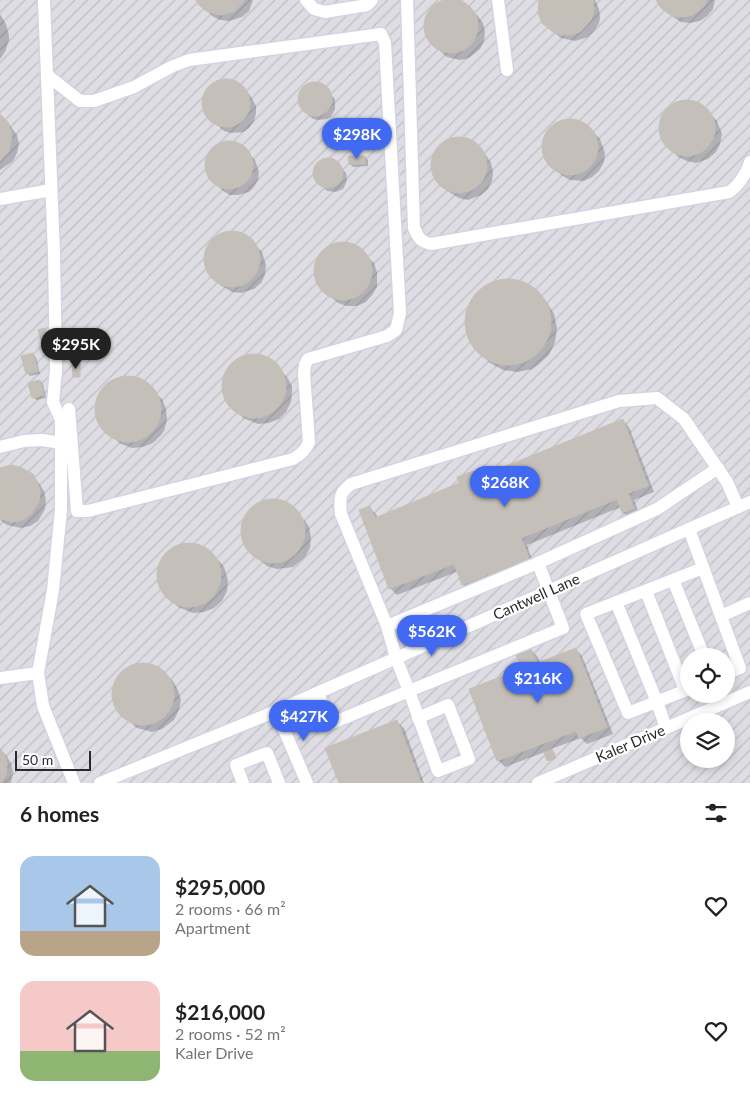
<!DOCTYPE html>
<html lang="en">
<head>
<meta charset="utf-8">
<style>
	body { margin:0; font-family:Lato,sans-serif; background:#f2f2f2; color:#222; height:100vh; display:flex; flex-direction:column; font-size:19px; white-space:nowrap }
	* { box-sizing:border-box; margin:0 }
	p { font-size:16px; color:#767676 }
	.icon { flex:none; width:28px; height:28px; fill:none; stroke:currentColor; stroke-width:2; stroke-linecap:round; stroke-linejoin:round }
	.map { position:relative; height:783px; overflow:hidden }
	.panel { display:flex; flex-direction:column; background:#fff; flex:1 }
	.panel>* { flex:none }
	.fabs { position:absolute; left:680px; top:648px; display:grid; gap:10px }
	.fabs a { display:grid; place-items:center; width:55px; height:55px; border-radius:50%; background:#fff; box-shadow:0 2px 8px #0003; font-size:25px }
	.scale { position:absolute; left:15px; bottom:12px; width:76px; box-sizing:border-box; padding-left:5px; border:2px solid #2a2a2a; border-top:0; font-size:14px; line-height:18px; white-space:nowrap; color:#2a2a2a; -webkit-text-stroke:4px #fff; paint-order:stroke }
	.price { position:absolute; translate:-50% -42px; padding:0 11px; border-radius:18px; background:#4269f2; color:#fff; font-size:16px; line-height:32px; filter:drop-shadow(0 1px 2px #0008) }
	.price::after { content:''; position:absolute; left:50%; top:30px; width:15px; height:11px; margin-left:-8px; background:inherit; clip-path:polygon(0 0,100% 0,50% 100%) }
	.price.selected { background:#222; color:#fff }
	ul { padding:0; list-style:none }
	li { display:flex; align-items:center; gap:15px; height:125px; padding:0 20px }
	li span { display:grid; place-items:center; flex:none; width:140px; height:100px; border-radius:15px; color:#555 }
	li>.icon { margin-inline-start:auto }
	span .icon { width:60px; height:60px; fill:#fffc; stroke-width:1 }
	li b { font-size:21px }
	h2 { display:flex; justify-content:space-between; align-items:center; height:60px; padding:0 20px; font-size:21px }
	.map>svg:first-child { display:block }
	.industrial { fill:url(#industrial-furrows); fill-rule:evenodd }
	.shadow { fill:#0003 }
	.building { fill:#c4bfb8; stroke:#c7c0b6 }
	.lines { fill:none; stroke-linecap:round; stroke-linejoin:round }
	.minor-casing { stroke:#d1d5e2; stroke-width:15 }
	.minor { stroke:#fff; stroke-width:12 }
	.labels { text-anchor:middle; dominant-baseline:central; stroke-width:4.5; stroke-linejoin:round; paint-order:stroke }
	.street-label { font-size:15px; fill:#2a2a2a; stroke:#fff }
</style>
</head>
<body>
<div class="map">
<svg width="750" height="783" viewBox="0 0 750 783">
	<defs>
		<pattern id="industrial-furrows" width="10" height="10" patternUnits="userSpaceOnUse" patternTransform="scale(1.25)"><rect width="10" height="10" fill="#dedde4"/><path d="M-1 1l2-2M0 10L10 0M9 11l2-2" fill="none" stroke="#bfbec4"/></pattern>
	</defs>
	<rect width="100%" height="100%" fill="#ebe4dc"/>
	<path class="industrial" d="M0 0H750V783H0ZM689 656H726V694H689ZM689 721H726V759H689Z"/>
	<g class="shadow">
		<polygon points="198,0 253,0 249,11 242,17 229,21 220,20 212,16"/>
		<polygon points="451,0 463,3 478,16 483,23 485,32 484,41 480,49 469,58 460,60 447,57 432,44 427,36 425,27 426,18 434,7 441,2"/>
		<polygon points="540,0 595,0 599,9 600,18 599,23 594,31 588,37 575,41 561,38 546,26"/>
		<polygon points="658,0 715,0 713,9 707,16 700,21 690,23 681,22 673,17"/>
		<polygon points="0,14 6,24 9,35 9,40 5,52 0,59"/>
		<polygon points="221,81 229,81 237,83 250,95 256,106 256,113 254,121 249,128 243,132 231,133 224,131 210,119 204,108 204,101 206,93 211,87"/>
		<polygon points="317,84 326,89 335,99 335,109 331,117 327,119 318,120 313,119 303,110 300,105 300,95 302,90 308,85"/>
		<polygon points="686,101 695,102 704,107 717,121 722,134 720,144 716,152 708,159 696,163 687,161 678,157 665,143 660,129 662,120 666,112 677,103"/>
		<polygon points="0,116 8,123 17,135 19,144 17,153 13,161 0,170"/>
		<polygon points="569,119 578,121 587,125 600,139 605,153 604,162 599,171 592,177 584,181 570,180 561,175 547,161 543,148 544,138 549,130 555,124"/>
		<polygon points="458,139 467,140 479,148 486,155 491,163 493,172 492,181 488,189 481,195 468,200 459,198 447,191 440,184 434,176 432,166 434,157 441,146 449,141"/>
		<polygon points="228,143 235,144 243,147 255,160 259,172 258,180 254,187 249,192 238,195 230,195 223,191 210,178 206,167 209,155 213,149 220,144"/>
		<polygon points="365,157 368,160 368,166 353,167 350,164"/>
		<polygon points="332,160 338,164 346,173 347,180 345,185 343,189 336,192 327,191 315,178 315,169 318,163 322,161"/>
		<polygon points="231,232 240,233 249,238 262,252 266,265 265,275 261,283 254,289 241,293 232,292 220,285 213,277 208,269 206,260 209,246 214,239 222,234"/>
		<polygon points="336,244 346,244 360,249 374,263 377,272 377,287 372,295 366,302 357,306 347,306 338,303 323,290 317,282 315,273 316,263 321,254 328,248"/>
		<polygon points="513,281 527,285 546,301 554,314 557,328 555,342 549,355 538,365 532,369 518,372 503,370 490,363 483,356 473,345 467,332 466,317 470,303 474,297 485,287 498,282"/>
		<polygon points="33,354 36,357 40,374 30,376 27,373"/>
		<polygon points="258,355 273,361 287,377 292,386 292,392 291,402 286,412 279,419 269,423 258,424 243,418 229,402 225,393 225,377 230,367 238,360 247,356"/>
		<polygon points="121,378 126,378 137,379 147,384 162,399 166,409 167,420 164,431 161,435 153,443 143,447 132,448 121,444 117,441 102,426 98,416 97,411 98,400 103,390 111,383"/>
		<polygon points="40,381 43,384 46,398 36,400 33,397"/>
		<polygon points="623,421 629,427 654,492 634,500 640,515 629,519 623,512 621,507 527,545 534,565 470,591 463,584 459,571 397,595 390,588 370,508 376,514 378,518 460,484 473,472 478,478"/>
		<polygon points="0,470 32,475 39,483 44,491 46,500 45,509 38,521 30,526 21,528 7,525 0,520"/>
		<polygon points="272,501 282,502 291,507 306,522 309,527 311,537 310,548 305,557 293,567 277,569 267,566 251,552 245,543 243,532 244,522 249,513 257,506 266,502"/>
		<polygon points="182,544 193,544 204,547 215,557 223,565 225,570 228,581 227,591 222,601 214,608 204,612 193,613 178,607 163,592 159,582 160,565 165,556 173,548"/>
		<polygon points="576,649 582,656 613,734 587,744 581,738 551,749 556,758 549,761 545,752 505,767 498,760 523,670 531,650 538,657 540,663"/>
		<polygon points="142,664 157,667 173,681 178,690 181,700 179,710 174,720 162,729 152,732 137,728 121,714 115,705 113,695 114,685 116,680 122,671 131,666"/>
		<polygon points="397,722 404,728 424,783 340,783"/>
		<polygon points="0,749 6,755 11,763 13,772 11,783 0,783"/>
	</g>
	<g class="building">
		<circle cx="451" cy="26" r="27"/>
		<polygon points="196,0 245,0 235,11 222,15 208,12 200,6"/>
		<polygon points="539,0 593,0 594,11 591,20 581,31 572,35 562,35 553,32 542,23 538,13"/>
		<polygon points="656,0 707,0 704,6 697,12 693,15 683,17 673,16 669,14 661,8"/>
		<circle cx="226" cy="103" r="24"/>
		<circle cx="315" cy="99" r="17"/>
		<circle cx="687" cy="128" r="28"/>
		<polygon points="0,114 8,122 12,136 9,151 0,161"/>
		<circle cx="570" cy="147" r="28"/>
		<circle cx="459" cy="165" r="28"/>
		<circle cx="229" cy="165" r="24"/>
		<polygon points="348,156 365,156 365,164 349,164"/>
		<circle cx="328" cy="173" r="15"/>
		<circle cx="232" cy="259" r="28"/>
		<circle cx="343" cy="271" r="29"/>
		<circle cx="508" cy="322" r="43"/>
		<polygon points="45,328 48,339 41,341 38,330"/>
		<polygon points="33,353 38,371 26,374 21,356"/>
		<circle cx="254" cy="386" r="32"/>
		<polygon points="72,363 80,363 80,377 73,377"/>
		<circle cx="128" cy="409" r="33"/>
		<polygon points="40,380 44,395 32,398 28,383"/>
		<polygon points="623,419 648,486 628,493 634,508 622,513 617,499 521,538 529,558 462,585 454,564 389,589 359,510 370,506 375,518 459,483 457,477 473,471 476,478"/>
		<polygon points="11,465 20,467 33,474 38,483 40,492 39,502 31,514 23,520 13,522 0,519 0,468"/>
		<circle cx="273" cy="531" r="32"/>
		<circle cx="189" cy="575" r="32"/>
		<polygon points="576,648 607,727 579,738 576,731 497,761 469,689 521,669 516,655 531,649 537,663"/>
		<circle cx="143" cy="694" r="31"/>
		<polygon points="397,720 421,783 339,783 325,748"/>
		<polygon points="0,748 5,755 7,764 6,774 1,783"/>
		<polygon points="552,749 556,757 547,761 544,753"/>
	</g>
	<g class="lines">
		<defs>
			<g id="minor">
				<polyline points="44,0 54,255 56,370 53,402 61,420 61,510 53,590 38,673 43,706 74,783"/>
				<polyline points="306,0 314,9 325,12 367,5 372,0"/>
				<path d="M407 0 414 228C419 238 419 241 431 244L729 192C738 186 747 173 750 162"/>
				<polyline points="498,0 507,70"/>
				<path d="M47 75 80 101H94L134 87 173 66 189 60 381 34 385 43 400 313 396 330 387 336 308 359 305 365 304 373 309 442C306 450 301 454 293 459L88 511H77L69 409"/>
				<polyline points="0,199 51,190"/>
				<polyline points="0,447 24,441 42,440 61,443"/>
				<polyline points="689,529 740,668 726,674"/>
				<polygon points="538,563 563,628 409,691 396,658 387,626"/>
				<polyline points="538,563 657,509 718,468"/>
				<polyline points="673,580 704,656"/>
				<polyline points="646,591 685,690"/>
				<polyline points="616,602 657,702 666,728"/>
				<polyline points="721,616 750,603"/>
				<path d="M387 626 341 514C340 499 338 494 351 484L619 401 657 398 684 419 727 482 738 507"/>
				<polyline points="0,678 38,673"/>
				<polyline points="689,689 628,713 586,614 703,568"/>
				<polyline points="318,693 330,724 409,691 438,771 469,759 448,705 418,718"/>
				<polyline points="276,711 307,783"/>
				<polyline points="100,783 276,711 750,502"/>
				<polyline points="243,783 236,765 267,753 279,783"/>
				<polyline points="538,783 750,692"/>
			</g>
		</defs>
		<use href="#minor" class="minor-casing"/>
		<use href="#minor" class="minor"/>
	</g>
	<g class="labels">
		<g class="street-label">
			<text transform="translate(536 596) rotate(-24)">Cantwell Lane</text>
			<text transform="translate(630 743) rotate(-23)">Kaler Drive</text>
		</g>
	</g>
</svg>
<div class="fabs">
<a><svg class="icon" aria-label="locate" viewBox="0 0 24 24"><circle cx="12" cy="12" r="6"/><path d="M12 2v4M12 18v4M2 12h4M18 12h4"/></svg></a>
<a><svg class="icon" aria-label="layers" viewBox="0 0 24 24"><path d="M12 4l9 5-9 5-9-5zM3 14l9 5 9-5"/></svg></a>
</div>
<div class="scale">50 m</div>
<b class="price" style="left:357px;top:160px">$298K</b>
<b class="price selected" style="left:76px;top:370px">$295K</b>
<b class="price" style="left:505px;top:508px">$268K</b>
<b class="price" style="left:432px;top:657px">$562K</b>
<b class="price" style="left:538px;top:704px">$216K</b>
<b class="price" style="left:304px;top:742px">$427K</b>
</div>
<section class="panel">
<h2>6 homes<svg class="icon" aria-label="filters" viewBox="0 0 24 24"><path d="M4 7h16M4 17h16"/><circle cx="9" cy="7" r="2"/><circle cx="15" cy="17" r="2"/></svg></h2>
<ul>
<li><span style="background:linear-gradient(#a9c7e8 75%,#b9a48a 0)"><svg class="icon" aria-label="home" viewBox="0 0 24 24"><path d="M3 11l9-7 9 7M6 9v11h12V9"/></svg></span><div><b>$295,000</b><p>2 rooms · 66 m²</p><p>Apartment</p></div><svg class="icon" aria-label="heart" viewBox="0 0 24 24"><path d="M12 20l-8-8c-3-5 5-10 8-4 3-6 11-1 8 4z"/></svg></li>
<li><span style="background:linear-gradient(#f6c9c9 70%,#8fb573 0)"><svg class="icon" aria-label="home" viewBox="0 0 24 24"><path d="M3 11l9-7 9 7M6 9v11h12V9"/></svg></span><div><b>$216,000</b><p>2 rooms · 52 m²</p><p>Kaler Drive</p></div><svg class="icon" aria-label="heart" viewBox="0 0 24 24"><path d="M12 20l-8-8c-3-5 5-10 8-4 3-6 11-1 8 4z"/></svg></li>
</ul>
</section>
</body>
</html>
